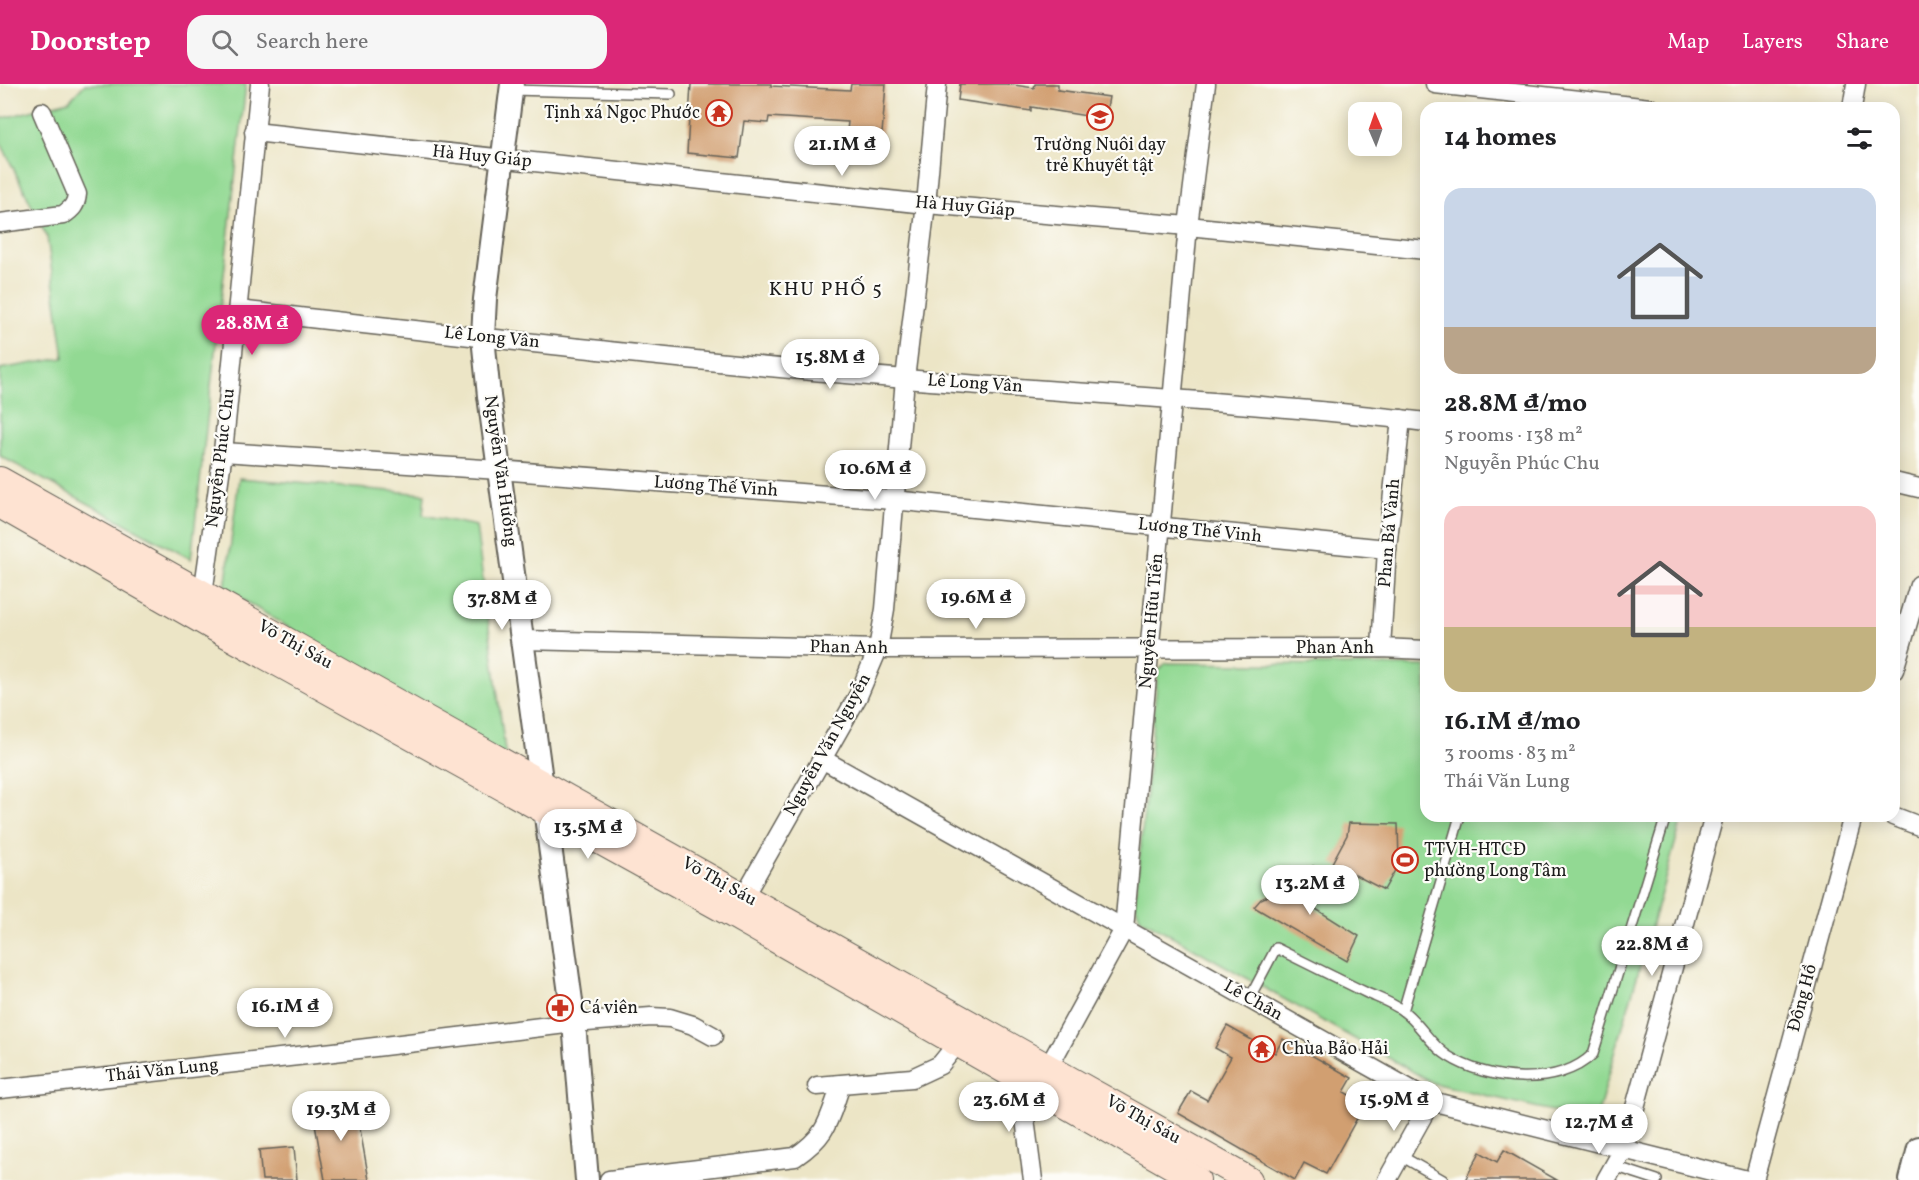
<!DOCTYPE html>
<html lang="en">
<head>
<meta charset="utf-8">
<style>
	body { margin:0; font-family:Vollkorn,serif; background:#f6f6f6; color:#202124; height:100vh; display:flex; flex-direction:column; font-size:22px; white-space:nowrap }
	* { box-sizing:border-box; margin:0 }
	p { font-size:20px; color:#757577 }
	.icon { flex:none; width:33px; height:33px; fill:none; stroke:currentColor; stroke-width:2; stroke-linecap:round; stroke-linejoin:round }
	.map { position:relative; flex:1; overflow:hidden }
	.side { position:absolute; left:1420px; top:18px; width:480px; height:720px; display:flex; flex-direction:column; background:#fff; border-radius:18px; box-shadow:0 3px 15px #0003 }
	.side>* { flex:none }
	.needle { width:39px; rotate:358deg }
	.controls { position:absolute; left:1348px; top:18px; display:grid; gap:12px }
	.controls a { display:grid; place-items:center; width:54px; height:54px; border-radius:12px; background:#fff; box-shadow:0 3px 15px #0003; font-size:30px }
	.price { position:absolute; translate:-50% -51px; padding:0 14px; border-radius:21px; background:#fff; color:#222; font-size:20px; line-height:39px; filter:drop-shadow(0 2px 3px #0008) }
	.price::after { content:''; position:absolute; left:50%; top:36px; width:18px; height:14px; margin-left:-9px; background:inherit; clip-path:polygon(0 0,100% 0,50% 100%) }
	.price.on { background:#db2777; color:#fff }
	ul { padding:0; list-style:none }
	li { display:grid; align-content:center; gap:12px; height:318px; padding:0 24px }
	li span { display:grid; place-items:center; height:186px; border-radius:18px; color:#555 }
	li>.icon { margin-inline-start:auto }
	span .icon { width:108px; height:108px; fill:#fffc; stroke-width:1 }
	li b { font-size:26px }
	h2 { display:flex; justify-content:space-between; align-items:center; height:72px; padding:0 24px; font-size:26px }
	header { display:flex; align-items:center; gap:36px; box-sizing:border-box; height:84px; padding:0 30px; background:#db2777; color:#fff }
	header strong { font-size:28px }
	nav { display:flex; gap:33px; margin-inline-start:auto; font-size:21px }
	.search { width:420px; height:54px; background:#f6f6f6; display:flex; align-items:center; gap:15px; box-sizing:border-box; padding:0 21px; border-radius:18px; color:#757577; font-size:22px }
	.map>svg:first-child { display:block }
	.green { fill:#92d993; stroke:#577a58; stroke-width:1.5 }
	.building { fill:#d19f71 }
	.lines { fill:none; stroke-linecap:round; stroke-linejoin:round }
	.service-casing { stroke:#656258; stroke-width:12 }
	.minor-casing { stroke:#656258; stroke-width:21 }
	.tertiary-casing { stroke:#656258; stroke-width:26 }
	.secondary-casing { stroke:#656258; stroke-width:28 }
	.service { stroke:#fff; stroke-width:9 }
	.minor { stroke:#fff; stroke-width:18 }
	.tertiary { stroke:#fff; stroke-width:22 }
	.secondary { stroke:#fee3d2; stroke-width:26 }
	.labels { text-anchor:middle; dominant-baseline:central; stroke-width:4.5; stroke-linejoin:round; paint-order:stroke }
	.poi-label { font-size:18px; fill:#1c1c1c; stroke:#fdfcf7; text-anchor:start }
	.street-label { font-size:18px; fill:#1c1c1c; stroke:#fdfcf7 }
	.neighbourhood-label { font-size:20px; letter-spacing:1.5px; fill:#1c1c1c; stroke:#fdfcf7 }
</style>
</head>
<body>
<header>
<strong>Doorstep</strong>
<div class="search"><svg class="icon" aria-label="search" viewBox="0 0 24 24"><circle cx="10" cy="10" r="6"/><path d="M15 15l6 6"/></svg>Search here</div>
<nav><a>Map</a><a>Layers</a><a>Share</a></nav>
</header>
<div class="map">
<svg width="1919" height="1096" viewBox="0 0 1919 1096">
	<rect width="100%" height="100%" fill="#fdfcf7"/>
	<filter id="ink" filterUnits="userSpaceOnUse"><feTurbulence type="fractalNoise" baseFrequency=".0167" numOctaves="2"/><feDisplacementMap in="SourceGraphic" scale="12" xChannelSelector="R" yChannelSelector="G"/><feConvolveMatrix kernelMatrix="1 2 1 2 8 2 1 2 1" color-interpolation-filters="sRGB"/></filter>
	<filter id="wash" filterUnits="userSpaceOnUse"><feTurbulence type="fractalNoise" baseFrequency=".008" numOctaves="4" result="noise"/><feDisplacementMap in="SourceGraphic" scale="24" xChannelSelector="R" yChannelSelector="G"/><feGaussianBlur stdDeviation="1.35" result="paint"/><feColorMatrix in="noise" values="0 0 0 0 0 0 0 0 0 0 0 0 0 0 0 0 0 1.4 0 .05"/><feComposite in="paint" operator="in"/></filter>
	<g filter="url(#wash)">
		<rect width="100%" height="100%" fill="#ece5c6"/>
		<g class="green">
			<polygon points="85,0 246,0 191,475 0,372 0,285 64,274 47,153 0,57 0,35 69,17"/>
			<polygon points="239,394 425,410 423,431 476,442 506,675 225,505"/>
			<polygon points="1166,579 1426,582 1426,732 1683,732 1598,1029 1590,1036 1433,999 1140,834 1135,819 1158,587"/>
		</g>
		<g id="blocks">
			<g class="building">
				<polygon points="691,0 771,0 771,2 850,6 851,0 886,0 882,50 847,47 848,38 769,33 768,39 744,37 739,74 687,69"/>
				<polygon points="960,0 1007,0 1034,4 1035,0 1058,0 1058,6 1109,13 1105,35 1031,23 1031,27 958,16"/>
				<polygon points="1349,739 1398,740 1399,779 1384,806 1332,779 1347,751"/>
				<polygon points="1313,782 1328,790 1311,822 1359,852 1347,877 1254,823 1261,815 1278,807 1295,814"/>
				<polygon points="1227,942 1275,969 1283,955 1352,994 1344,1008 1365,1020 1326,1090 1304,1079 1295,1096 1178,1029 1191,1007 1207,1016 1231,973 1215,964"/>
				<polygon points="355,1017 369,1096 325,1096 312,1024"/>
				<polygon points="294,1063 297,1096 262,1096 259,1066"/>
				<polygon points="1504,1066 1557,1096 1465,1096 1480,1068 1497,1078"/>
			</g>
		</g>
	</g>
	<g filter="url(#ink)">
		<use href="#blocks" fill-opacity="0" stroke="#656258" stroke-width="1.5"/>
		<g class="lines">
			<defs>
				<g id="service">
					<polyline points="511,6 671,10"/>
					<path d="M1249 915 1276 864C1306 879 1336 894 1367 909 1378 914 1393 919 1403 927 1420 939 1430 961 1448 972 1487 997 1558 1004 1593 970L1666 732"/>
					<polyline points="1403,927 1460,732"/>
					<polyline points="1401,1072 1443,1096"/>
					<polyline points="1614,1082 1657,1096"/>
				</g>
				<g id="minor">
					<polyline points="1435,0 1650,24"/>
					<polyline points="1852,24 1856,0"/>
					<polyline points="254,48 926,120 1188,142 1426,166"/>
					<path d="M0 139 63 131C72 125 76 121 77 110L42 28"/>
					<path d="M238 226C461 251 683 277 906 295 1080 310 1254 318 1426 338"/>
					<polyline points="223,368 499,386 893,416 1387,465"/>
					<polyline points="1894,398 1919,404"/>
					<polyline points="199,518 203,510 223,368 260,0"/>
					<polyline points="524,556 878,565 1381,564 1426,566"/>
					<polyline points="1381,564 1387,465 1401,335"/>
					<polyline points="1894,586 1919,501"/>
					<polyline points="822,675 1431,1017 1747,1096"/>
					<polyline points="1893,732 1919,742"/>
					<polyline points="744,812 858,612 878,565 885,525 905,295 926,120 937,0"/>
					<polyline points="1048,984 1124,845 1188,142 1206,0"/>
					<polyline points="817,1002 912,994 940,981 957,960"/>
					<polyline points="1030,1002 1025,1035 1033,1096"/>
					<polyline points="0,1005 334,968 574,939 651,933 670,934 693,941 713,952"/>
					<path d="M609 1096 795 1073C828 1051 828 1037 841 1001"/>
					<polyline points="1387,1096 1431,1017"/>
					<polyline points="1606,1096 1624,1064 1714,732"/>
					<polyline points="1754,1096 1853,732"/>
				</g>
				<g id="tertiary">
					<polyline points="512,0 485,215 483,253 489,312 574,939 587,1096"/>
					<polyline points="1911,1096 1919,1064"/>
				</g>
				<g id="secondary">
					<polyline points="0,396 1249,1096"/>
					<polyline points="0,421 213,543 726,827 1197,1096"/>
				</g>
			</defs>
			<use href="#service" class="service-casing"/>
			<use href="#minor" class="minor-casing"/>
			<use href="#tertiary" class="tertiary-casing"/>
			<use href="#secondary" class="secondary-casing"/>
			<use href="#service" class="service"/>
			<use href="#minor" class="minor"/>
			<use href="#tertiary" class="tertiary"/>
			<use href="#secondary" class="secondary"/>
		</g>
	</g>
	<defs>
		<symbol id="temple-ring" viewBox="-11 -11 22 22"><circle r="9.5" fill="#fdfcf7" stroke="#c8321e" stroke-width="1.5"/><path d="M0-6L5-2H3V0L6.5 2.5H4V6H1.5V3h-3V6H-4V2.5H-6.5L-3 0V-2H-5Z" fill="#c8321e"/></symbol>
		<symbol id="school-ring" viewBox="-11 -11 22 22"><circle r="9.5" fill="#fdfcf7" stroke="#c8321e" stroke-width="1.5"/><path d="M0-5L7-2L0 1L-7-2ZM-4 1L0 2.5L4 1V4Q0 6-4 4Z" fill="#c8321e"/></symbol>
		<symbol id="stadium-ring" viewBox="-11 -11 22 22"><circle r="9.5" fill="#fdfcf7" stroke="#c8321e" stroke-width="1.5"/><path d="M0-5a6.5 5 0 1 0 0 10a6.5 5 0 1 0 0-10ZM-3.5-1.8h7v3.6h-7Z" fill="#c8321e"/></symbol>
		<symbol id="pharmacy-ring" viewBox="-11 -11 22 22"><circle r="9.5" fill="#fdfcf7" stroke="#c8321e" stroke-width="1.5"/><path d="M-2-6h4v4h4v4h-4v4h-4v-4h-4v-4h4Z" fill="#c8321e"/></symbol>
	</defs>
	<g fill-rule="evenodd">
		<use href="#temple-ring" x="704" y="14" width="30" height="30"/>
		<use href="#school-ring" x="1085" y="18" width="30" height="30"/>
		<use href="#stadium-ring" x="1390" y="761" width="30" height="30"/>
		<use href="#pharmacy-ring" x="545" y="909" width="30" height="30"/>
		<use href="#temple-ring" x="1247" y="950" width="30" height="30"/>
	</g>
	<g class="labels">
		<g class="poi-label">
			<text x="700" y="29" text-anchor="end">Tịnh xá Ngọc Phước</text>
			<text x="1100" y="61" text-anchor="middle">Trường Nuôi dạy<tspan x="1100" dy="21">trẻ Khuyết tật</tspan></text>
			<text x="1424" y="766">TTVH-HTCĐ<tspan x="1424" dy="21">phường Long Tâm</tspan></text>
			<text x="580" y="924">Cá viên</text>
			<text x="1282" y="965">Chùa Bảo Hải</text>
		</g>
		<g class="street-label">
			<text transform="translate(482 73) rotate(6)">Hà Huy Giáp</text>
			<text transform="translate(965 123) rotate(5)">Hà Huy Giáp</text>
			<text transform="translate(492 254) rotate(6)">Lê Long Vân</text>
			<text transform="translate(975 300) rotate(4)">Lê Long Vân</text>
			<text transform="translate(221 374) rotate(-83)">Nguyễn Phúc Chu</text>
			<text transform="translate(500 387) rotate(82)">Nguyễn Văn Hưởng</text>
			<text transform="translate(716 403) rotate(4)">Lương Thế Vinh</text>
			<text transform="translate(1200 447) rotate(6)">Lương Thế Vinh</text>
			<text transform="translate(1390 449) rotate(-85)">Phan Bá Vành</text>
			<text transform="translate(1152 537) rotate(-85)">Nguyễn Hữu Tiến</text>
			<text transform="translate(295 561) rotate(29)">Võ Thị Sáu</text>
			<text transform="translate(849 564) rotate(1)">Phan Anh</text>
			<text x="1335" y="564">Phan Anh</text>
			<text transform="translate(828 661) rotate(-61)">Nguyễn Văn Nguyễn</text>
			<text transform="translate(719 798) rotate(29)">Võ Thị Sáu</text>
			<text transform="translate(1803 914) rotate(-75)">Đông Hồ</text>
			<text transform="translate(1253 917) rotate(29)">Lê Chân</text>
			<text transform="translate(162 987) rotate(-6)">Thái Văn Lung</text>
			<text transform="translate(1143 1036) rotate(29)">Võ Thị Sáu</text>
		</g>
		<g class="neighbourhood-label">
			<text x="826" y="206">KHU PHỐ 5</text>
		</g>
	</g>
</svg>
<div class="controls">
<a><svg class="needle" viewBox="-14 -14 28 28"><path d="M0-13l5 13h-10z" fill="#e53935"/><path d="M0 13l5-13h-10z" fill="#757577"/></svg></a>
</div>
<b class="price" style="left:842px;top:93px">21.1M ₫</b>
<b class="price on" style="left:252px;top:272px">28.8M ₫</b>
<b class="price" style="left:830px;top:306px">15.8M ₫</b>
<b class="price" style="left:875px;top:417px">10.6M ₫</b>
<b class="price" style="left:976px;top:546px">19.6M ₫</b>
<b class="price" style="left:502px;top:547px">37.8M ₫</b>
<b class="price" style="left:588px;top:776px">13.5M ₫</b>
<b class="price" style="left:1310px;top:832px">13.2M ₫</b>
<b class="price" style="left:1652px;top:893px">22.8M ₫</b>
<b class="price" style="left:285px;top:955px">16.1M ₫</b>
<b class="price" style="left:1394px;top:1048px">15.9M ₫</b>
<b class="price" style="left:1009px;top:1049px">23.6M ₫</b>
<b class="price" style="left:341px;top:1058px">19.3M ₫</b>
<b class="price" style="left:1599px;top:1071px">12.7M ₫</b>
<section class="side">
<h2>14 homes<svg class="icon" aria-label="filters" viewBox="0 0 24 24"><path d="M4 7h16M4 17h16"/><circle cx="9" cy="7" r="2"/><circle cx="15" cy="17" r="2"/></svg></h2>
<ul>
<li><span style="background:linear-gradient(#c9d6e8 75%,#b9a48a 0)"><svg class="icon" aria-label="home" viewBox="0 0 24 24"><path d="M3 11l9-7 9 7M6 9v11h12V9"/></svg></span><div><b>28.8M ₫/mo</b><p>5 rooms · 138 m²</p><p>Nguyễn Phúc Chu</p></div></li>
<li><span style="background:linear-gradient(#f6c9c9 65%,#c2b280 0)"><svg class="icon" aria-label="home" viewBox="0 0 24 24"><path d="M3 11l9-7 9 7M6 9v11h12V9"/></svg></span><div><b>16.1M ₫/mo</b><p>3 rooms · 83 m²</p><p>Thái Văn Lung</p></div></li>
</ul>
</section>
</div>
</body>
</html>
